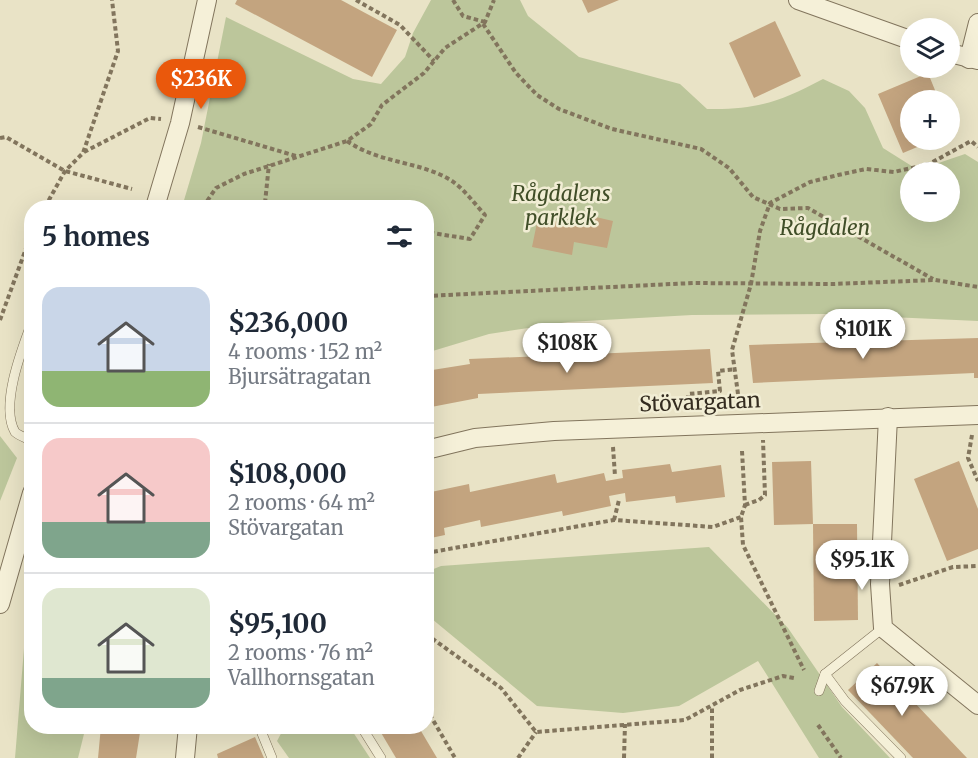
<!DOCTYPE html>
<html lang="en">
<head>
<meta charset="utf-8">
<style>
	body { margin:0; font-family:Merriweather,serif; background:#f6f6f7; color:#1f2937; height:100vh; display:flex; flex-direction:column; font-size:22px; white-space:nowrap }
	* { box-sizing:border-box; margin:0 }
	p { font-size:20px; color:#747a83 }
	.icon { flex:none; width:33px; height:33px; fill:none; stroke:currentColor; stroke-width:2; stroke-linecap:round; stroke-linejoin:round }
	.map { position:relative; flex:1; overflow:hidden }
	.panel { position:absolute; left:24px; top:200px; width:410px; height:534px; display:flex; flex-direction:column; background:#fff; border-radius:24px; box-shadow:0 6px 24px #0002 }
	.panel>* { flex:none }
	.controls { position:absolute; left:900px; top:18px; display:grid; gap:12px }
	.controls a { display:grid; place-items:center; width:60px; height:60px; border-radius:50%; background:#fff; box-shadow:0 6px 24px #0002; font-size:30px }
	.price { position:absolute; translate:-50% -51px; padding:0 14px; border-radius:21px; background:#fff; color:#222; font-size:20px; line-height:39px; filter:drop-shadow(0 2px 3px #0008) }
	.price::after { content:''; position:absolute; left:50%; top:36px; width:18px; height:14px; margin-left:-9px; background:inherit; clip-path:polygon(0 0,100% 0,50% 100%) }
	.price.current { background:#ea580c; color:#fff }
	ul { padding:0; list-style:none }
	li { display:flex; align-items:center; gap:18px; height:150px; padding:0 18px }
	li+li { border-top:2px solid #e0e1e3 }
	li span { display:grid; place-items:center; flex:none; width:168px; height:120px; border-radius:18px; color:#555 }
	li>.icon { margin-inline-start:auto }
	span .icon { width:72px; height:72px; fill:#fffc; stroke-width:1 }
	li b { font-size:26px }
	h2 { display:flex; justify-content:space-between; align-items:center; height:72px; padding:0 18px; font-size:26px }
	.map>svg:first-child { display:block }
	.green { fill:#bcc69b; fill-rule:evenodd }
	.building { fill:#c3a47f }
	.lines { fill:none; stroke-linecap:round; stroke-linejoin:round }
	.lane-casing { stroke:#82755d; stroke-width:10 }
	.street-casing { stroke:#82755d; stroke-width:20 }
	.path { stroke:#82755d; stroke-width:4; stroke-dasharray:4.5 3; stroke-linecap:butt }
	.lane { stroke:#f5f0d8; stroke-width:9 }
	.street { stroke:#f5f0d8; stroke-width:18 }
	.labels { text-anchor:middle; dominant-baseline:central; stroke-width:5; stroke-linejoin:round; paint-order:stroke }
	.park-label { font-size:21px; font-style:italic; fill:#404e28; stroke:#f1edd4 }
	.street-label { font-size:21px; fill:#342c20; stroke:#f1edd4 }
</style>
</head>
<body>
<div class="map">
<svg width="978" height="758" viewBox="0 0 978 758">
	<rect width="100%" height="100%" fill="#e9e3c6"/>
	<g class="green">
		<path d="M431 0H520L528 16 579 57 680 84 707 109C757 110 779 102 823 79L849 91 865 108 883 148 918 170 965 154 978 162V321L825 314 692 315 568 322 489 334 426 353V207H182L201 143 226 17 353 79 381 84 405 57 413 33ZM910 172H950V212H910Z"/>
		<polygon points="0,436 17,458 0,501"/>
		<polygon points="709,547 788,628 842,707 890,758 819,758 758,661 679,706 623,713 537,706 426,614 426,572 441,566"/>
		<polygon points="31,593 32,726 86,726 78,758 15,758 28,600"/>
		<polygon points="285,726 349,726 370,758 289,758 277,741"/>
	</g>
	<g class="building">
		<polygon points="237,0 341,0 397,30 372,77 235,4"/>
		<polygon points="582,0 619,0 588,13"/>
		<polygon points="775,21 801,76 754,98 729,43"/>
		<polygon points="928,73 939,100 910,100 910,140 934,140 903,153 878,94"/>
		<polygon points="574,212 613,221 607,248 574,242 572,255 532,247 538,218 571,224"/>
		<polygon points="978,338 978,378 974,378 974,373 753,383 749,345"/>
		<polygon points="710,349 713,383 478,394 478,398 426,408 426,371 470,364 469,359"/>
		<polygon points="811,461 813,524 774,525 772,462"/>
		<polygon points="959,461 978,509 978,549 947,561 914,479"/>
		<polygon points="670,464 672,472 721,465 725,497 676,503 675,496 626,502 625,493 609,496 611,506 563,516 562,511 481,527 480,520 444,528 445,535 426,539 426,501 433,500 431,492 469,484 470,492 555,474 557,483 604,473 606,481 623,478 622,470"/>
		<polygon points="813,524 857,524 858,620 814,621"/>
		<polygon points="877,663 967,758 913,758 848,690"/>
		<polygon points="101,726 141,726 136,758 98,758"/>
		<polygon points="377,726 418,726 437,758 396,758"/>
		<polygon points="255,737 264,758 218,758 217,754"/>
	</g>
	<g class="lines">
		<defs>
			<g id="lane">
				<path d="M32 322C21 351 0 406 15 432 19 436 27 438 32 441"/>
				<polyline points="825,674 845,701 901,758"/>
				<polyline points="819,691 825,674 883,628"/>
				<polyline points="259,726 272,758"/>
				<polyline points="361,726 381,758"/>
			</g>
			<g id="street">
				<polyline points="798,0 910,40"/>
				<polyline points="950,53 978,60"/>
				<polyline points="969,59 978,23"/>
				<polyline points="155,207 180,123 207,0"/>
				<polyline points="888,417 880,584 883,628 978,705"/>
				<polyline points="426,450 475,438 554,431 978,415"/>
				<polyline points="0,604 32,493"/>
				<polyline points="185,758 188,726"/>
			</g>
		</defs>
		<use href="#lane" class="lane-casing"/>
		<use href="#street" class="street-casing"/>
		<g class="path">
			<polyline points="356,0 400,25 434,61"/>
			<polyline points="453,0 463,16 485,22"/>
			<polyline points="483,24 516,73 537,95 559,109 612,129 701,149 729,168 753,197 780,209 808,208 933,279"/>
			<polyline points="198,127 296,156"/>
			<polyline points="0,138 6,137 65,171 132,189"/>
			<path d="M347 141C380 164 421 161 452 181 464 189 475 204 485 215L470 239 426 232"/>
			<polyline points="84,152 150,118 161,119"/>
			<polyline points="184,203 201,207"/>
			<polyline points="265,203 269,164"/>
			<polyline points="45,207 65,171 83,153 118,51 112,0"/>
			<polyline points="203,207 216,188 244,174 347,141 371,124 382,105 424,73 445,48 485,22 494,0"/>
			<polyline points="426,296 693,283 833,284 935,280 978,287"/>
			<polyline points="0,320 32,232"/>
			<polyline points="738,394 732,350 751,284 760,231 770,203 810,182 838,175 866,169 894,172 929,164 971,141 978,147"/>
			<polyline points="689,407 688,394 720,391 718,371 736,369"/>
			<polyline points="972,435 968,458 978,481"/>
			<polyline points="613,447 615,476"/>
			<polyline points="742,451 745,505 741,517 743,545 804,670"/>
			<polyline points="745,505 759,500 765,495 763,440"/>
			<polyline points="614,520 619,500"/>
			<polyline points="426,553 614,520 713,527 741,517"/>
			<polyline points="899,585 953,567 978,566"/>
			<polyline points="426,634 501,688 536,732 685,720 740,690 783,676 794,678"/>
			<polyline points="426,708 455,758"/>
			<polyline points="818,725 841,758"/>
			<polyline points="518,758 536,732"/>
			<polyline points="624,758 625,724"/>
			<polyline points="712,758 712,708"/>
		</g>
		<use href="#lane" class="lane"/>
		<use href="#street" class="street"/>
	</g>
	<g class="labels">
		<g class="park-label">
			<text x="561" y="193">Rågdalens<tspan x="561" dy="24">parklek</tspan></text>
			<text x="825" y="227">Rågdalen</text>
		</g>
		<g class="street-label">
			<text transform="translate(700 402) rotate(-2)">Stövargatan</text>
		</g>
	</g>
</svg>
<div class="controls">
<a><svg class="icon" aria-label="layers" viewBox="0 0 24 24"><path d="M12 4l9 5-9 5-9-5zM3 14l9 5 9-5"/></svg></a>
<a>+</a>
<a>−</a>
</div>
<b class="price current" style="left:201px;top:110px">$236K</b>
<b class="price" style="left:863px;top:360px">$101K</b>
<b class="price" style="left:567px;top:374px">$108K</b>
<b class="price" style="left:862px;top:591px">$95.1K</b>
<b class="price" style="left:902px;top:717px">$67.9K</b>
<section class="panel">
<h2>5 homes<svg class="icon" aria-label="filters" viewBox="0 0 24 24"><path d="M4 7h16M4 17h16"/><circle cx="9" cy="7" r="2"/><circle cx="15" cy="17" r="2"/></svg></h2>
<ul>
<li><span style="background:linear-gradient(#c9d6e8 70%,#8fb573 0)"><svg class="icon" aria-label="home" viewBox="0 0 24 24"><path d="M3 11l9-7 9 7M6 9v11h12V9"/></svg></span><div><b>$236,000</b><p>4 rooms · 152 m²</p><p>Bjursätragatan</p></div></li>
<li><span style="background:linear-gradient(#f6c9c9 70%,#7fa58c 0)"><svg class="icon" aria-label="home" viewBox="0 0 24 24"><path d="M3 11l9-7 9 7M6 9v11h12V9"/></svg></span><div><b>$108,000</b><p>2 rooms · 64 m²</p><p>Stövargatan</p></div></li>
<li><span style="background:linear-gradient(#dfe7d0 75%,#7fa58c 0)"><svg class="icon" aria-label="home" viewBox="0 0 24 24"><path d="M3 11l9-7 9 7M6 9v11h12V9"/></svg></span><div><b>$95,100</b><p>2 rooms · 76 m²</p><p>Vallhornsgatan</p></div></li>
</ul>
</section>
</div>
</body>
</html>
